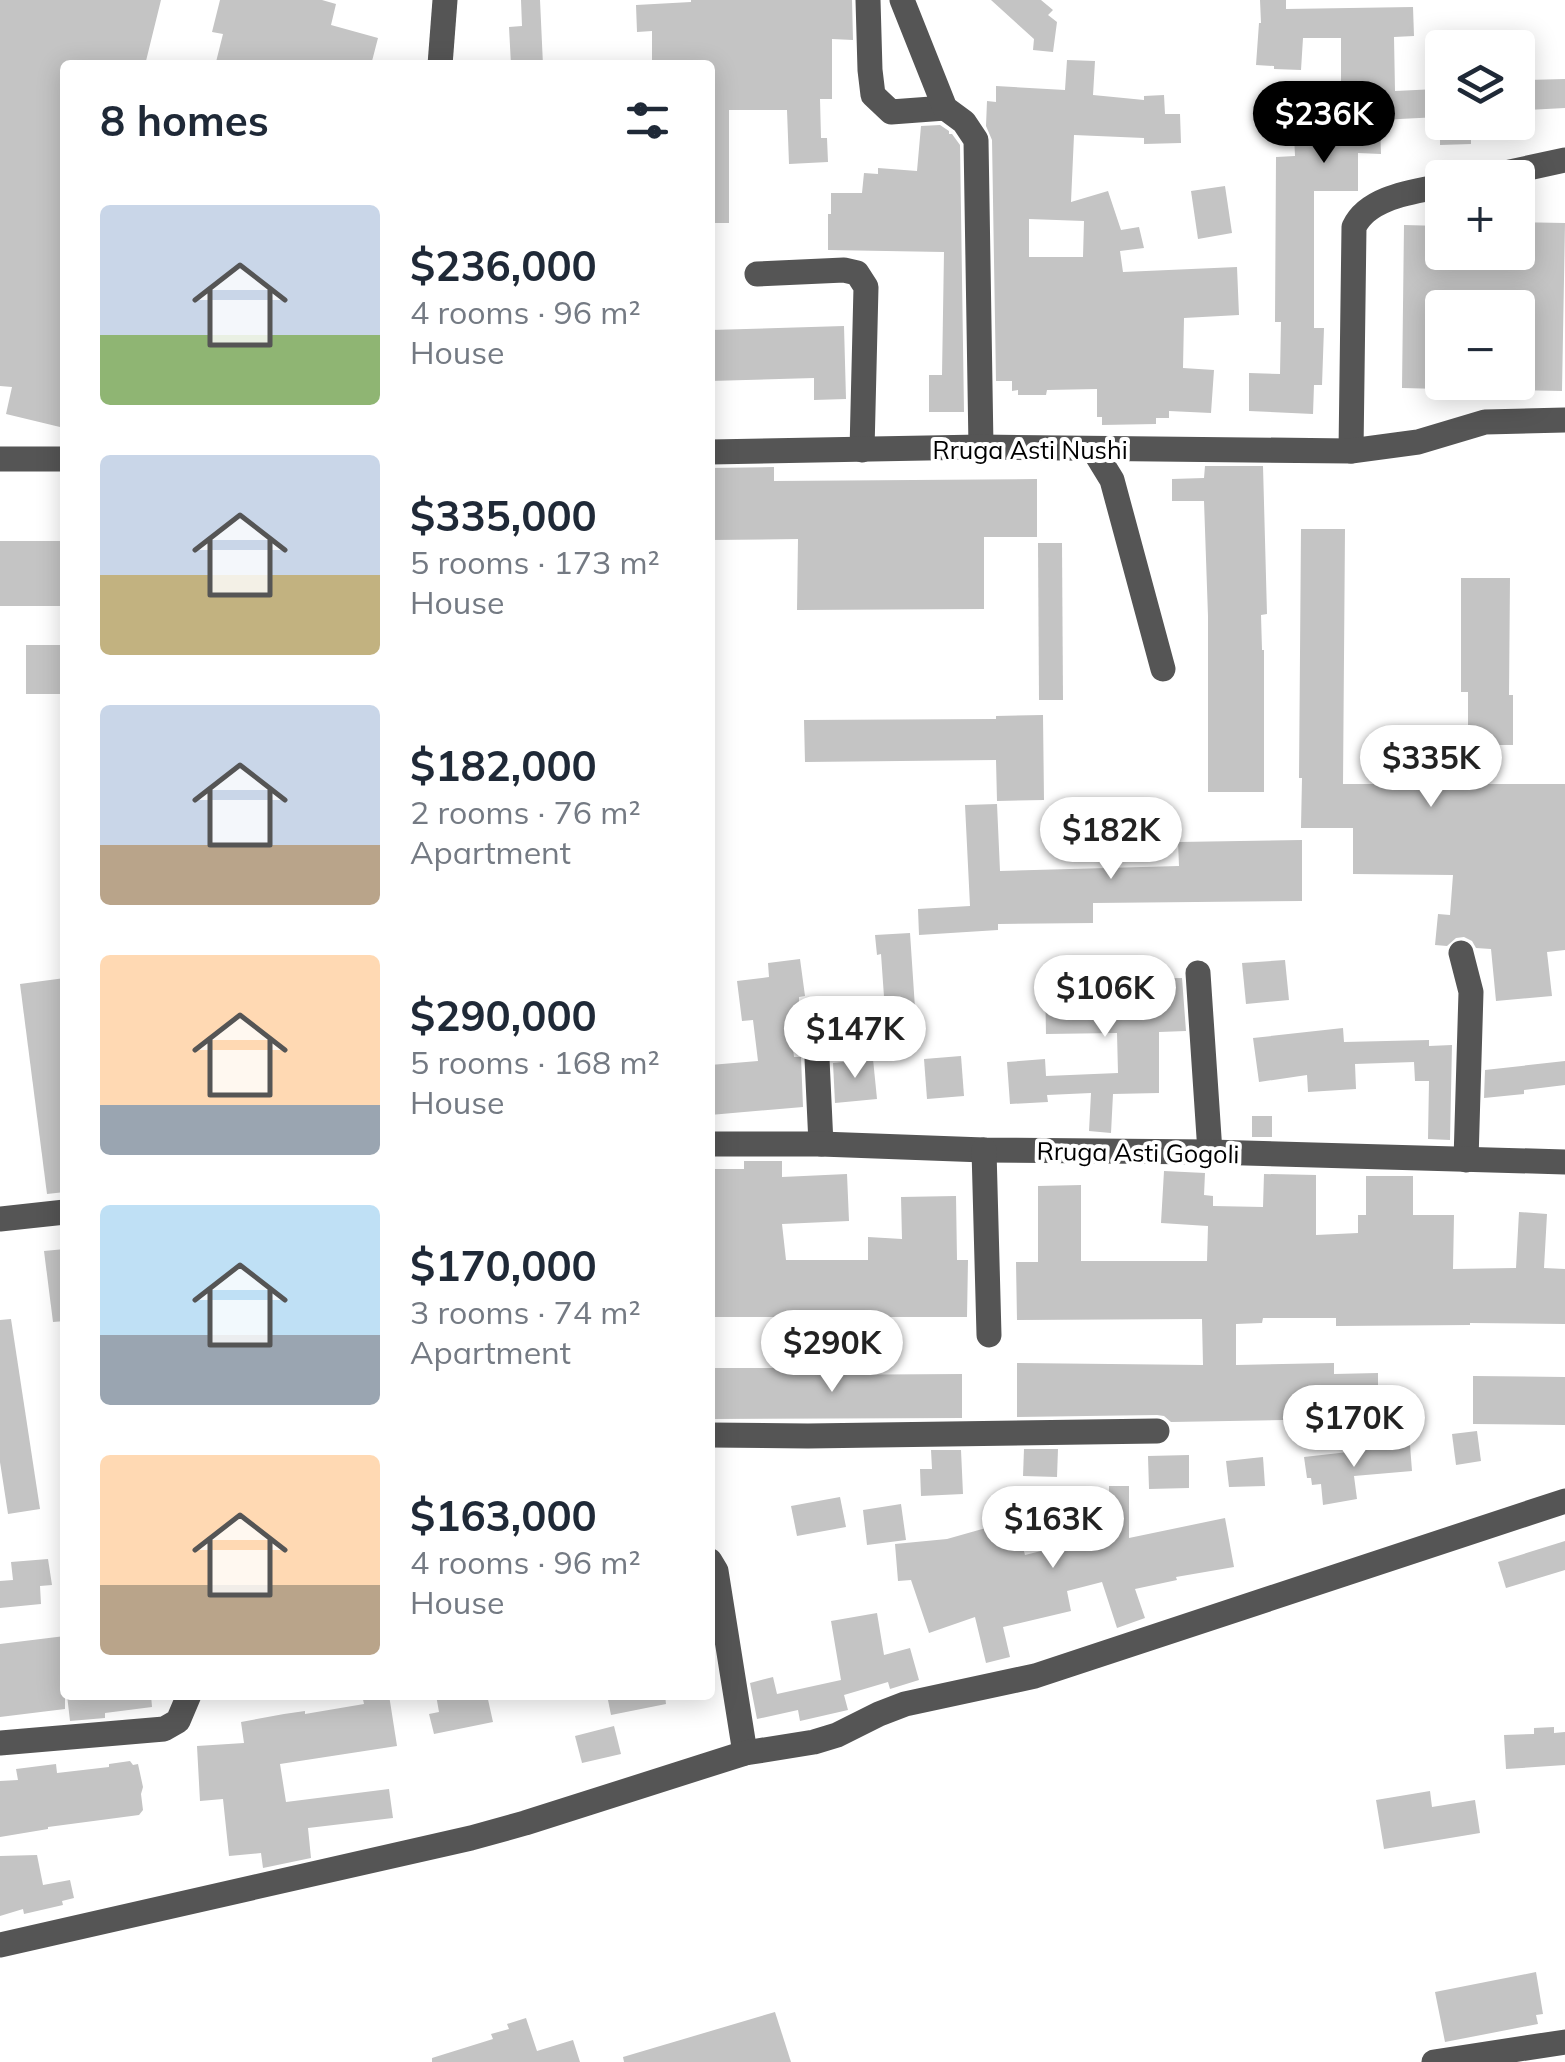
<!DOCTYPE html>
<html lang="en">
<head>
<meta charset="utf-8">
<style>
	body { margin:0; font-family:Mulish,sans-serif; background:#f6f6f7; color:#1f2937; height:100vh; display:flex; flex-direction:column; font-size:38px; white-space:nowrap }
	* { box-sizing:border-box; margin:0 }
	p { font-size:32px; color:#747a83 }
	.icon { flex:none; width:55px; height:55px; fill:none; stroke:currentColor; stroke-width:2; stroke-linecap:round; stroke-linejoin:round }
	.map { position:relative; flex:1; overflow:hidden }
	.panel { position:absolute; left:60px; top:60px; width:655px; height:1640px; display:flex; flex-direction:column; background:#fff; border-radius:10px; box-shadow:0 5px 25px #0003 }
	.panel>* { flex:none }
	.fabs { position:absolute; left:1425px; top:30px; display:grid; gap:20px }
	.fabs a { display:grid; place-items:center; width:110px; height:110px; border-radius:10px; background:#fff; box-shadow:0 5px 25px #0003; font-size:50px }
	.price { position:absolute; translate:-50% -85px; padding:0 22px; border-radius:35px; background:#fff; color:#222; font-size:32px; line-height:65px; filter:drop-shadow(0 2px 5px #0008) }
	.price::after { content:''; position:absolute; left:50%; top:60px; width:30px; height:22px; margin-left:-15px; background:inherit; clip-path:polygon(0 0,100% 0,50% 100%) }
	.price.on { background:#000; color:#fff }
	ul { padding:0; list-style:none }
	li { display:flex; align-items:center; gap:30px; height:250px; padding:0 40px }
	li span { display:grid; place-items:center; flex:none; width:280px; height:200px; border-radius:10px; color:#555 }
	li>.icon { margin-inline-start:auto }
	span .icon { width:120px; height:120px; fill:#fffc; stroke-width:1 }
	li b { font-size:42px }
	h2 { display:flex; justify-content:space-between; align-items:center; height:120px; padding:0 40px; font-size:42px }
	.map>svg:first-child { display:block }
	.building { fill:#c4c4c4; fill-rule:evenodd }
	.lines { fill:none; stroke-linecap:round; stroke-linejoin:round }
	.minor { stroke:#555; stroke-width:25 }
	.labels { text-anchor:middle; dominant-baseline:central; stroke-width:8; stroke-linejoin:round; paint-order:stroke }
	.street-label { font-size:25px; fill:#000; stroke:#fff }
</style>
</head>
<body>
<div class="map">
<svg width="1565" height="2062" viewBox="0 0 1565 2062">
	<rect width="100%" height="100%" fill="#fff"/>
	<g class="building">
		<polygon points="0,0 161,0 145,65 65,65 65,405 60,427 6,414 12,387 0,386"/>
		<polygon points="220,0 322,0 336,4 331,25 378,38 371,65 229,65 216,62 223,34 212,32"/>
		<polygon points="521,0 540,0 543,65 511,65 509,27 522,26"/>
		<polygon points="691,0 852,0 853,40 832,39 832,99 820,99 821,138 827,138 828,162 789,164 787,110 729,110 729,223 710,223 710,65 652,65 652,31 637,32 636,5 691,2"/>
		<polygon points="991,0 1041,0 1053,10 1048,15 1057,22 1053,52 1033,50 1034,39"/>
		<polygon points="1260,0 1286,0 1286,9 1413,7 1414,36 1394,37 1395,91 1437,89 1439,117 1380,120 1381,154 1358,153 1358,191 1314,191 1314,328 1324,328 1322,385 1314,385 1313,414 1249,411 1249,373 1280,374 1281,322 1275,322 1276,157 1295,156 1292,91 1338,90 1338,81 1341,81 1341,38 1303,38 1301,70 1274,69 1274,66 1256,65 1259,23 1261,23"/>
		<path d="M1067 60 1095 61 1093 95 1144 100V96L1164 95 1165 114H1180L1181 143 1144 144V138L1074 135 1071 202 1108 191 1121 230 1139 227 1144 248 1120 251 1123 272 1237 267 1239 315 1184 318 1183 368 1214 370 1211 413 1169 411V418H1156V424L1102 425V417H1097V389L1047 390 1046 395H1018V390L1012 391V381H996L992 140 986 126 987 101 996 102V86L1065 90ZM1029 219 1084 221 1083 257H1029Z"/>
		<polygon points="1565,79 1565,108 1527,110 1526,80"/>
		<polygon points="1471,123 1471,144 1440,145 1440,124"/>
		<polygon points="940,125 949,131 949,134 952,134 960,145 964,412 929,412 929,375 942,375 944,252 828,250 828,214 831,214 831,193 862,193 864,173 878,174 878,168 917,171 921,126"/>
		<polygon points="1225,186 1232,233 1198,239 1191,191"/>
		<polygon points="1518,222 1565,223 1562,391 1518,390 1518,308 1442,308 1442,389 1402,388 1404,225 1442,226 1442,252 1518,252"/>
		<polygon points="844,326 846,399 814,400 814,378 710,381 710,330"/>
		<polygon points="1205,466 1263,466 1267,614 1261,615 1262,650 1264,650 1264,792 1208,792 1208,616 1204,501 1172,501 1172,479 1204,478"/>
		<polygon points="774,467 774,481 1037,479 1037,537 984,537 984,609 797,610 798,539 710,540 710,468"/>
		<polygon points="1301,529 1345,529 1343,784 1565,784 1565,950 1547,952 1552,996 1496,1001 1491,949 1476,948 1472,941 1464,937 1456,938 1447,946 1435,945 1438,914 1450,915 1453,875 1353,874 1353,828 1301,828 1302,778 1299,778"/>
		<rect x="0" y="541" width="65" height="65"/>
		<polygon points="1038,543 1062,543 1063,700 1039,700"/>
		<polygon points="1461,578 1510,578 1509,695 1513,695 1513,745 1468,745 1468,692 1461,692"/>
		<rect x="26" y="645" width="39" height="49"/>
		<polygon points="1043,715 1044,800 997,801 996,760 805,762 804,720 996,719 996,716"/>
		<polygon points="997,804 1000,871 1179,866 1178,842 1302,840 1302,901 1093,903 1093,923 998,924 998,930 919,935 918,909 970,906 965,805"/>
		<polygon points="910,933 915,1008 885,1011 881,954 877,955 875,935"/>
		<polygon points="800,959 805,996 799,997 799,1020 790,1021 794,1057 801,1057 803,1107 710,1115 710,1065 758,1061 753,1020 742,1021 737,981 769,977 768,963"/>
		<polygon points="1285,960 1289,1000 1246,1004 1242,963"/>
		<polygon points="65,978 65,1192 47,1194 20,984"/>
		<polygon points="1182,978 1186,1031 1159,1032 1159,1093 1113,1094 1111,1133 1089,1131 1091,1093 1047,1095 1048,1102 1010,1104 1007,1062 1045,1059 1046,1076 1118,1073 1117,1033 1046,1034 1045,980"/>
		<polygon points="1343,1028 1344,1042 1429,1040 1429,1046 1452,1045 1450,1140 1428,1139 1429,1081 1415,1081 1414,1062 1355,1064 1356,1089 1308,1092 1307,1075 1259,1082 1253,1038"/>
		<polygon points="961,1056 964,1096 927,1099 924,1059"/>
		<polygon points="873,1059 877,1099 835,1103 833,1063"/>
		<polygon points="1565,1061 1565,1085 1524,1090 1524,1094 1484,1098 1485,1070"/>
		<rect x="1252" y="1116" width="20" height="21"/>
		<polygon points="744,1161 782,1161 782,1177 847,1174 849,1221 782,1224 786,1260 868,1260 868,1237 902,1239 901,1197 956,1196 957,1260 968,1260 967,1317 710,1317 710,1169 744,1169"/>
		<polygon points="1164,1171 1205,1173 1204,1195 1213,1196 1213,1206 1263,1207 1264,1174 1316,1175 1316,1235 1358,1233 1358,1215 1366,1215 1366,1176 1413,1176 1413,1215 1454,1215 1453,1269 1516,1268 1519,1212 1547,1214 1544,1268 1565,1269 1565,1324 1470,1323 1470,1325 1336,1326 1336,1318 1263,1318 1262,1323 1236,1324 1236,1365 1334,1363 1334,1374 1378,1373 1378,1402 1334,1403 1334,1419 1171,1422 1164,1416 1157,1415 1017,1417 1017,1363 1203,1365 1202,1319 1017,1320 1016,1262 1038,1262 1038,1186 1081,1185 1081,1261 1207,1261 1208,1226 1161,1223"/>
		<polygon points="65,1249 65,1321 53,1322 44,1251"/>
		<polygon points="11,1319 40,1509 8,1514 0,1462 0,1320"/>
		<polygon points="710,1368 801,1368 801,1375 962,1374 962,1418 710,1419"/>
		<polygon points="1473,1376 1565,1377 1565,1425 1473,1424"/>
		<polygon points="1477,1431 1481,1461 1456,1465 1452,1434"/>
		<polygon points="1410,1445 1412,1471 1354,1476 1357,1499 1323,1505 1321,1484 1312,1485 1311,1478 1307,1478 1304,1457"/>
		<polygon points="1024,1449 1058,1449 1057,1477 1023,1476"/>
		<polygon points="931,1450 961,1450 963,1494 921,1496 920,1469 932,1469"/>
		<polygon points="1189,1455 1189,1488 1149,1489 1148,1456"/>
		<polygon points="1263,1457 1265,1486 1229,1487 1226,1461"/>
		<polygon points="1109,1486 1129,1486 1129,1538 1225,1518 1234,1567 1176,1577 1177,1580 1135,1589 1145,1618 1117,1628 1102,1582 1067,1591 1071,1611 1003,1627 1010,1657 986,1663 975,1617 929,1633 911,1580 898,1581 895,1544 947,1539 1000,1524 1005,1545 1021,1540 1025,1555 1081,1541 1082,1509 1109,1510"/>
		<polygon points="840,1497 846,1527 797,1536 791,1506"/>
		<polygon points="901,1504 906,1540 867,1545 863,1510"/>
		<polygon points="1565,1541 1565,1570 1506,1588 1498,1562"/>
		<polygon points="48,1559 52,1585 40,1586 41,1604 0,1608 0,1581 13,1580 11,1562"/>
		<polygon points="877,1613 884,1655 910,1648 919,1680 890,1689 888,1682 844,1695 848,1710 800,1721 798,1710 757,1719 750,1683 773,1677 777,1694 841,1680 831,1621"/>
		<polygon points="65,1636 65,1709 0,1717 0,1644"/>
		<polygon points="67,1695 151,1695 152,1707 105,1713 105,1718 70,1721"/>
		<polygon points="362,1695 389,1695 397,1746 280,1764 286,1802 389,1789 393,1818 308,1828 311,1858 263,1868 261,1853 229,1856 223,1799 200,1801 197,1746 244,1743 241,1722 284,1714 305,1711 305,1714 364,1704"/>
		<polygon points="436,1695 487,1695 493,1722 434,1734 429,1714 439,1712"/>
		<polygon points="607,1695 665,1695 666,1704 611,1715"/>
		<polygon points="614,1726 621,1754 582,1763 575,1736"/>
		<polygon points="1554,1727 1554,1733 1565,1732 1565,1765 1506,1769 1504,1735 1534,1734 1534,1728"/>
		<polygon points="130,1761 133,1765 138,1764 143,1787 141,1794 143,1810 139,1815 48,1827 48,1829 0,1837 0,1781 18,1780 16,1769 56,1764 57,1773 109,1767 109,1764"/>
		<polygon points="1430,1791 1432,1807 1475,1800 1480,1833 1384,1849 1376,1800"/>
		<polygon points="37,1855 43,1885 70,1880 74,1898 62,1901 63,1905 24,1914 23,1909 0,1916 0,1856"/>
		<polygon points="1536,1972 1543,2014 1536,2015 1538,2024 1445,2042 1435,1992"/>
		<polygon points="775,2012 791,2062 624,2062 623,2057"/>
		<polygon points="526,2018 537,2051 573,2040 580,2062 432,2062 432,2058 493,2039 491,2034 509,2029 507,2024"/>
	</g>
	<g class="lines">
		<g class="minor">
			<polyline points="868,0 870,70 873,95 891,112 945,108"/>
			<polyline points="902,0 945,108 964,122 976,140 981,447"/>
			<polyline points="440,65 445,0"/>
			<polyline points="1482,178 1565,160"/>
			<polyline points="757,274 844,270 857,273 866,287 862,450"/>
			<polyline points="1093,449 1112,480 1163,669"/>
			<path d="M1351 451 1354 227C1368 197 1413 192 1442 186"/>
			<polyline points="710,452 981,447 1351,451 1418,442 1485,422 1565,420"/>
			<polyline points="0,459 65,459"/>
			<polyline points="1461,953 1471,992 1466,1160"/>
			<polyline points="1198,973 1210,1152"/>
			<polyline points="815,1016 821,1144"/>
			<polyline points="710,1144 821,1144 984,1150 1210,1152 1565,1162"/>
			<polyline points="984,1150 989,1335"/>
			<polyline points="0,1219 65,1212"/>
			<polyline points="710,1435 808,1436 1157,1431"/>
			<polyline points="710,1561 716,1571 745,1753"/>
			<polyline points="0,1743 164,1729 178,1721 189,1695"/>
			<polyline points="0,1945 471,1838 525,1823 745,1753 814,1742 837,1735 879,1714 905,1704 1035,1676 1565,1501"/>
			<polyline points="1434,2062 1565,2042"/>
		</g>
	</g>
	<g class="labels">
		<g class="street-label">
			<text x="1030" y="449">Rruga Asti Nushi</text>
			<text transform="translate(1138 1152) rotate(1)">Rruga Asti Gogoli</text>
		</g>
	</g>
</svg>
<div class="fabs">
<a><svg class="icon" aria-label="layers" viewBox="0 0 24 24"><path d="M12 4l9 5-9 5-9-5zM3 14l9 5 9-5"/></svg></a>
<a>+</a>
<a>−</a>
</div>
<b class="price on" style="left:1324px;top:166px">$236K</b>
<b class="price" style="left:1431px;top:810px">$335K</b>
<b class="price" style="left:1111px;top:882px">$182K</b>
<b class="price" style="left:1105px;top:1040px">$106K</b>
<b class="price" style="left:855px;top:1081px">$147K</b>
<b class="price" style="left:832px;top:1395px">$290K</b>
<b class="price" style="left:1354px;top:1470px">$170K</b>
<b class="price" style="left:1053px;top:1571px">$163K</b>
<section class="panel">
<h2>8 homes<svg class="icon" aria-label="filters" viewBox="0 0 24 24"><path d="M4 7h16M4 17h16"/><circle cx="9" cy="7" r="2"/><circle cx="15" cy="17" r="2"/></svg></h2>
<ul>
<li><span style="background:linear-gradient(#c9d6e8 65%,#8fb573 0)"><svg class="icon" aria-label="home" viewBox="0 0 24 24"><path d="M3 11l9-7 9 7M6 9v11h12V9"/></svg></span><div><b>$236,000</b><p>4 rooms · 96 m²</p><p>House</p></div></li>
<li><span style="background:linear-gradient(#c9d6e8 60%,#c2b280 0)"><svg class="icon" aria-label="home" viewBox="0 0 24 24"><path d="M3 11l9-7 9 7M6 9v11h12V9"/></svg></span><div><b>$335,000</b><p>5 rooms · 173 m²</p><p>House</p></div></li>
<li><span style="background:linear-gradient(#c9d6e8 70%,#b9a48a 0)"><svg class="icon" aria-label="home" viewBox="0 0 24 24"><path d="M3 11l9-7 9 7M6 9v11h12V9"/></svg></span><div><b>$182,000</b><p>2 rooms · 76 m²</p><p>Apartment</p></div></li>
<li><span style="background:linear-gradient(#ffd9b3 75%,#9aa5b1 0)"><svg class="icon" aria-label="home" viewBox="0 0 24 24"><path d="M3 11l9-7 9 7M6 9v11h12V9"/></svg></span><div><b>$290,000</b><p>5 rooms · 168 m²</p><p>House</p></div></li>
<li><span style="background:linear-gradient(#bfe0f5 65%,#9aa5b1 0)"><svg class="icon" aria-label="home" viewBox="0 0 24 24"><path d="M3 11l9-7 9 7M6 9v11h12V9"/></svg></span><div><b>$170,000</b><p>3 rooms · 74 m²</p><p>Apartment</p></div></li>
<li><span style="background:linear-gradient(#ffd9b3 65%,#b9a48a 0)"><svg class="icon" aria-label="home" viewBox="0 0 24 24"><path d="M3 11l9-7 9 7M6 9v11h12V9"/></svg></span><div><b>$163,000</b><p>4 rooms · 96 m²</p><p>House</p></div></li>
</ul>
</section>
</div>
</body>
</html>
